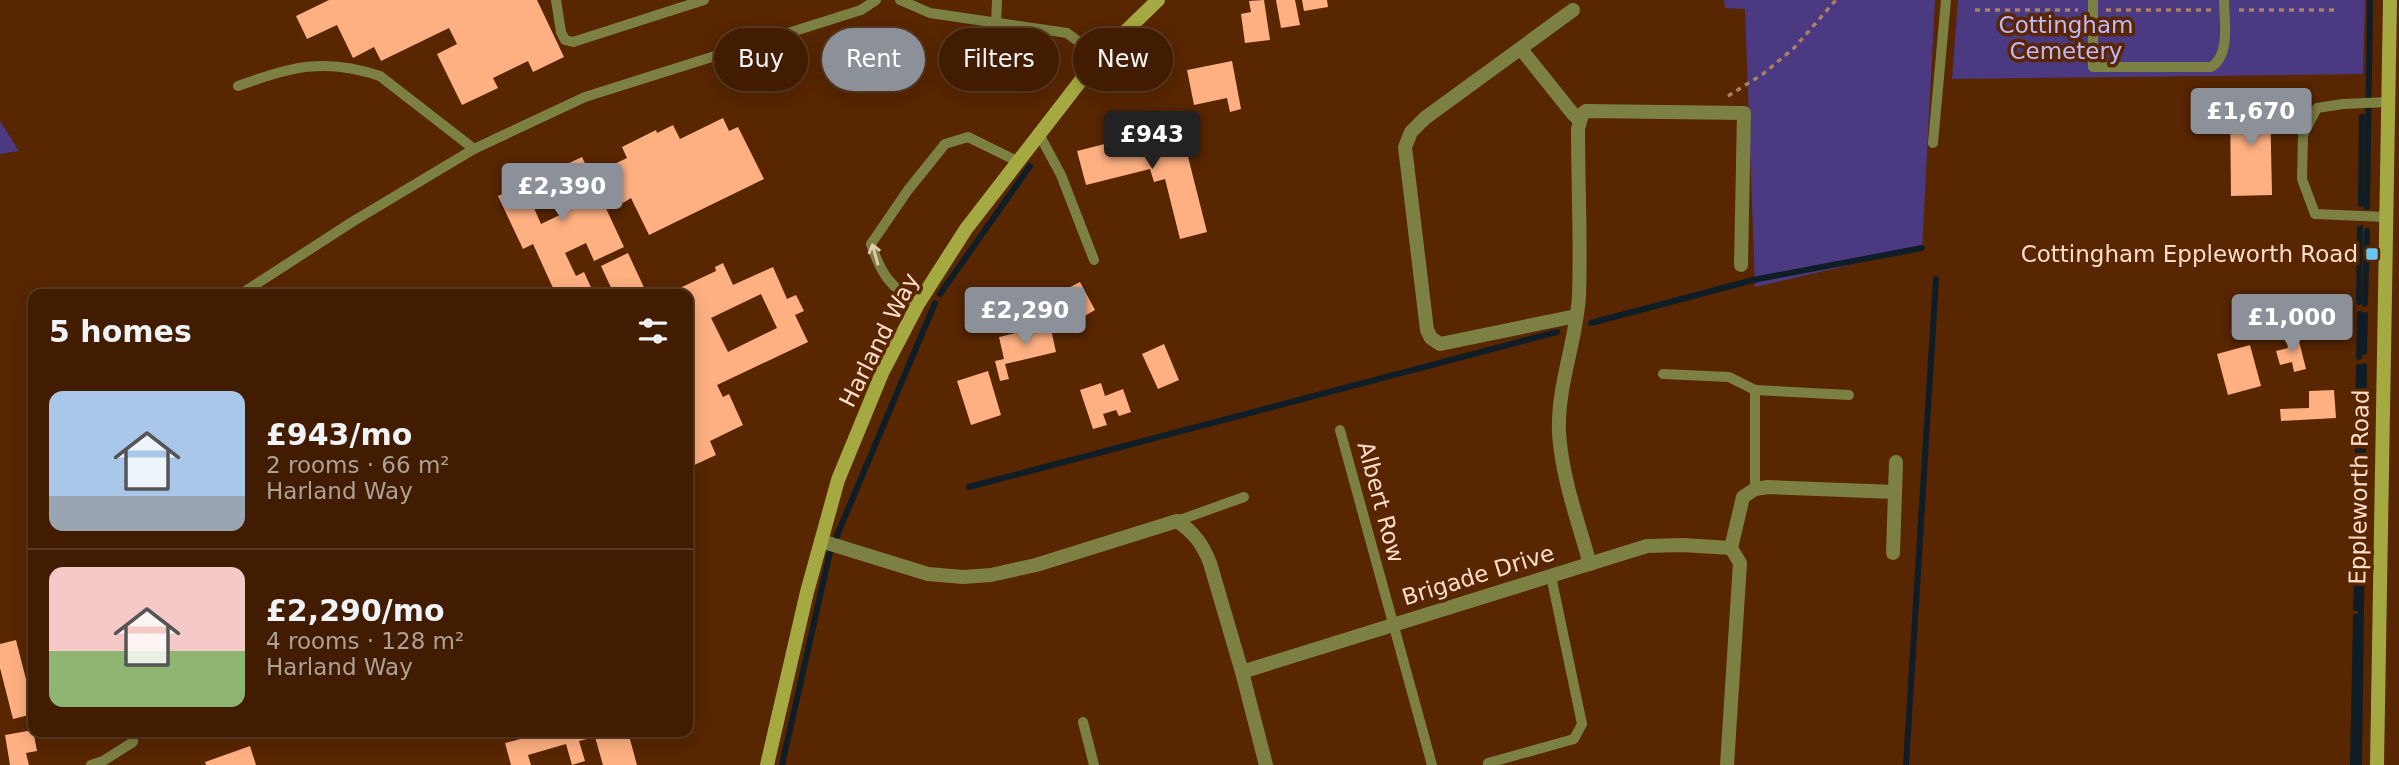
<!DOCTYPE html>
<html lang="en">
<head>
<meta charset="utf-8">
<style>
	body { margin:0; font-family:"DejaVu Sans",sans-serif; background:#4c290f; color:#f1f3f6; height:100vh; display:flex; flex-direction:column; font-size:26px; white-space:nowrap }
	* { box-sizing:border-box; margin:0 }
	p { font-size:23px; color:#aea199 }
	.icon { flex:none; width:38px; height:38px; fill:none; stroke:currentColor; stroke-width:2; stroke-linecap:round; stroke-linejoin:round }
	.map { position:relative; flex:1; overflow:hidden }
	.panel { position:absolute; left:28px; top:289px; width:665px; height:448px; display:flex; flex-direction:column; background:#421c00; border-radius:14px; box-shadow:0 4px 18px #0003,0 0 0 2px #5a3a22 }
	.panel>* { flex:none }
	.banner { position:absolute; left:714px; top:28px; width:665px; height:63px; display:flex; gap:14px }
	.price { position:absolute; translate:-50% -60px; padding:0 16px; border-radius:7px; background:#8c9099; color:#fff; font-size:23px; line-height:46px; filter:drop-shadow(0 2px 4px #0008) }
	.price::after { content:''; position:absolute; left:50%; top:42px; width:21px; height:16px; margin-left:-10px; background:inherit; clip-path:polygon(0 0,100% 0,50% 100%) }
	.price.selected { background:#222; color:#fff }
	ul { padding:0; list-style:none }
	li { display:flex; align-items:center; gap:21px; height:175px; padding:0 21px }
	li+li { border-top:2px solid #5a3a22 }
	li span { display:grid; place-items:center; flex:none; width:196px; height:140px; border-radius:14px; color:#555 }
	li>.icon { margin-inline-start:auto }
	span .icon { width:84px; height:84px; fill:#fffc; stroke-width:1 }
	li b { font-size:30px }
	h2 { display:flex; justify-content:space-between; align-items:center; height:84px; padding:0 21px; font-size:30px }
	.tag { padding:0 24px; border-radius:32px; background:#421c00; box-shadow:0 4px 18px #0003,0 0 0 2px #5a3a22; font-size:24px; line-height:63px }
	.tag.selected { background:#8c9099; color:#fff }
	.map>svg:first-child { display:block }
	.green { fill:#4b3a82 }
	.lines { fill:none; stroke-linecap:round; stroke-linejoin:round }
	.stream { stroke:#0f1e26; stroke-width:6 }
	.building { fill:#feb082; fill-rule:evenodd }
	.path { stroke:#a98064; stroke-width:3.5; stroke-dasharray:5 5; stroke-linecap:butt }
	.lane { stroke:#7d8043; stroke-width:10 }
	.street { stroke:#7d8043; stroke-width:14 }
	.secondary { stroke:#a5a941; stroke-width:14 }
	.oneway { stroke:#e4cab0 }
	.poi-dot { fill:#68c4f0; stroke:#582600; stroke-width:2.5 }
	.labels { text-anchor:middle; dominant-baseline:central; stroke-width:7; stroke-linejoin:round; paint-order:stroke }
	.park-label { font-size:23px; fill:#c1b6f9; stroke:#582600 }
	.poi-label { font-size:23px; fill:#feddcb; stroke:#582600; text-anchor:end }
	.street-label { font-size:23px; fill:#feddcb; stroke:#582600 }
</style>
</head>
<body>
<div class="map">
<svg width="2399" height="765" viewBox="0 0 2399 765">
	<rect width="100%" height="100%" fill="#582600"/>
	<g class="green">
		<polygon points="1724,0 1935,0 1922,248 1755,287 1745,9 1725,8"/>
		<polygon points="1958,0 2365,0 2363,74 1952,79"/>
		<polygon points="0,121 19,151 0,154"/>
	</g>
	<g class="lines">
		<g class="stream">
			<polyline points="2361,204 2362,117"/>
			<polyline points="2367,207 2370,0"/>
			<polyline points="940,294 1030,166"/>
			<polyline points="2359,302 2360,228"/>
			<polyline points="2365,304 2367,231"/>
			<polyline points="1591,323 1753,280 1922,248"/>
			<polyline points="2364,352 2365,315"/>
			<polyline points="2359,357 2360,314"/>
			<polyline points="969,487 1557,332"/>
			<polyline points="2357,537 2359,367"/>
			<polyline points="2356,608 2357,579"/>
			<polyline points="782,765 830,552 935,303"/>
			<polyline points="1906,765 1936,279"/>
			<polyline points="2353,765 2356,617"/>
			<polyline points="2359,765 2364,366"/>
		</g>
	</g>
	<g class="building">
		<polygon points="329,0 537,0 564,57 533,72 528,61 493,78 498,88 462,105 437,54 457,44 449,28 381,61 374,47 353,58 337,25 307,39 296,16"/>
		<polygon points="1264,0 1270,40 1245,43 1241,14 1251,12 1249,1"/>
		<polygon points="1276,0 1295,0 1300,25 1281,28"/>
		<polygon points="1302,0 1327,0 1328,7 1304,11"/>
		<polygon points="1232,61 1241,109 1230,112 1227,98 1194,105 1187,70"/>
		<polygon points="2230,101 2270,101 2272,195 2231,196"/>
		<polygon points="723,118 729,131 738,127 764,179 649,235 631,198 623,203 606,168 627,158 622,147 656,130 657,133 673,125 680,139"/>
		<polygon points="1180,125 1207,232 1180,239 1165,179 1154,182 1150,169 1086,185 1077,151"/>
		<path d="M582 157 624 247 594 261 586 243 565 253 576 276 584 272 594 294H540L553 288 533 244 523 249 498 196ZM560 195 568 211 541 224 534 208Z"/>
		<polygon points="628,253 647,294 614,294 601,266"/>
		<path d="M723 263 733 285 773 267 787 299 796 295 804 311 795 315 808 342 717 385 723 397 729 394 743 425 710 441 716 455 688 468V294H667L716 271 715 267ZM761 294 777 328 728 352 711 318Z"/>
		<polygon points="1080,282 1095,310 1067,326 1051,297"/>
		<polygon points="1050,325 1056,352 1005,364 1009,379 1000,381 995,361 1004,359 999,337"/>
		<polygon points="2297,333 2306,369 2294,372 2292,362 2280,365 2276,351 2288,348 2285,336"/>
		<polygon points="1164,344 1179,380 1158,389 1142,354"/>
		<polygon points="2250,345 2261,386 2228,395 2217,354"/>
		<polygon points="988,371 1001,415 971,425 957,381"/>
		<polygon points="1101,383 1105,396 1123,389 1131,412 1119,416 1116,410 1103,414 1107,425 1093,429 1080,390"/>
		<polygon points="2334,390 2336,418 2281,421 2280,409 2309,408 2309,391"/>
		<polygon points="16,640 29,691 33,690 33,714 13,719 0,668 0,644"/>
		<polygon points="33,730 37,751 26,753 29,765 10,765 5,735"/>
		<polygon points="547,732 628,732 637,765 603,765 595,737 579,741 585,761 572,765 566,744 528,755 531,765 511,765 505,743"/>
		<polygon points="250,746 256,765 206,765 205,762"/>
	</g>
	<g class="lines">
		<g class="path">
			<polyline points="1975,10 2078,10"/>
			<polyline points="2106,10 2211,10"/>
			<polyline points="2239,10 2335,10"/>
			<polyline points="1728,96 1763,74 1794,48 1836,0"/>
		</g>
		<g class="lane">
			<polyline points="556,0 561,32 565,40 573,42 704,0"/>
			<polyline points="900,0 930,13 1067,33 1099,57"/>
			<path d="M2093 0V67H2211C2231 55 2224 20 2224 0"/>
			<polyline points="996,24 997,0"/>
			<path d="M238 86C291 67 324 57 380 76L474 149"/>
			<polyline points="1039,134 1061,175 1094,260"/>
			<polyline points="1933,143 1946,0"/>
			<polyline points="2386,217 2315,214 2302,179 2303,135 2317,108 2343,104 2388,102"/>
			<polyline points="241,294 352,222 474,149 585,97 861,10 876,0"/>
			<path d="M918 304C890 287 881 274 871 244L908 190 945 144 968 137 1017 161"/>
			<polyline points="1663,374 1729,377 1755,390 1755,489"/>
			<polyline points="1755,390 1849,395"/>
			<polyline points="1340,430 1432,765"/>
			<polyline points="1177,521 1244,497"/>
			<polyline points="1083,722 1094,765"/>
			<polyline points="1488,763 1574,739 1582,724 1551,576"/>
			<polyline points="91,765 103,761 133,742 133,732"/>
		</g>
		<g class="street">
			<polyline points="1573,10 1425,118 1411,132 1405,147 1427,330 1431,338 1440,344 1576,316"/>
			<polyline points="1521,49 1573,114 1579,119"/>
			<path d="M821 541 928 574 963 577 991 575 1036 565 1177 521C1194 532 1203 545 1210 563L1242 672 1266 765"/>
			<polyline points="1731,548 1743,497 1755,489 1768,487 1895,492"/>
			<polyline points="1893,553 1896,462"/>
			<path d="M1590 564C1578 521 1562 478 1559 433 1557 386 1576 343 1579 296 1581 241 1578 185 1578 129L1582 114 1586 111 1744 113 1741 265"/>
			<polyline points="1242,672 1647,546 1682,545 1731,548"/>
			<polyline points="1727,765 1740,563 1731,548"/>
		</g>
		<g class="secondary">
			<polyline points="767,765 807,592 838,480 882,373 918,304 966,229 1099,57 1158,0"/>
			<polyline points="2377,765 2390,0"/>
		</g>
	</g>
	<defs><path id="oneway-shaft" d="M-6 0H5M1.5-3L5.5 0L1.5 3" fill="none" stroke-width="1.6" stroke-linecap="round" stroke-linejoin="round" transform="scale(1.75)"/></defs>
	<use class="oneway" href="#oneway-shaft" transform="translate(875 254) rotate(-106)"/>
	<rect class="poi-dot" x="2365" y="247" width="14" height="14" rx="3.5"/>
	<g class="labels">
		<g class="park-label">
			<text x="2066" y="25">Cottingham<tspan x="2066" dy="26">Cemetery</tspan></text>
		</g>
		<g class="poi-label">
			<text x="2358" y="254">Cottingham Eppleworth Road</text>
		</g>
		<g class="street-label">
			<text transform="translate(879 340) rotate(-63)">Harland Way</text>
			<text transform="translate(2359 487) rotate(-89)">Eppleworth Road</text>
			<text transform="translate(1381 502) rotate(75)">Albert Row</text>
			<text transform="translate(1478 575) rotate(-17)">Brigade Drive</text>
		</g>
	</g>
</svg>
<b class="price" style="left:2251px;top:148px">£1,670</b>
<b class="price selected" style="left:1152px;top:171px">£943</b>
<b class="price" style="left:562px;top:223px">£2,390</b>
<b class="price" style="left:1025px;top:347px">£2,290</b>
<b class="price" style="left:2292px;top:354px">£1,000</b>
<div class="banner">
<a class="tag">Buy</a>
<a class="tag selected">Rent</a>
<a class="tag">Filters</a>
<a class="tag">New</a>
</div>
<section class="panel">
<h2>5 homes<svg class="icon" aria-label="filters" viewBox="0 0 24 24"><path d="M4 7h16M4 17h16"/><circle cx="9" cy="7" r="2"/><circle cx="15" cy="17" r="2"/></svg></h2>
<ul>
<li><span style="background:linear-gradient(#a9c7e8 75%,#9aa5b1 0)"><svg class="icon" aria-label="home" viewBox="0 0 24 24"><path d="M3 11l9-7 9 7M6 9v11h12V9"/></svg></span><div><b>£943/mo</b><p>2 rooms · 66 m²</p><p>Harland Way</p></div></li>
<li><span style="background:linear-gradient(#f6c9c9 60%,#8fb573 0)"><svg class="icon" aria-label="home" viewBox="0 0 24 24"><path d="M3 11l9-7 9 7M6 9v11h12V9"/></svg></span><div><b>£2,290/mo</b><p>4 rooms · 128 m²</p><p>Harland Way</p></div></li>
</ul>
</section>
</div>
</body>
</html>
